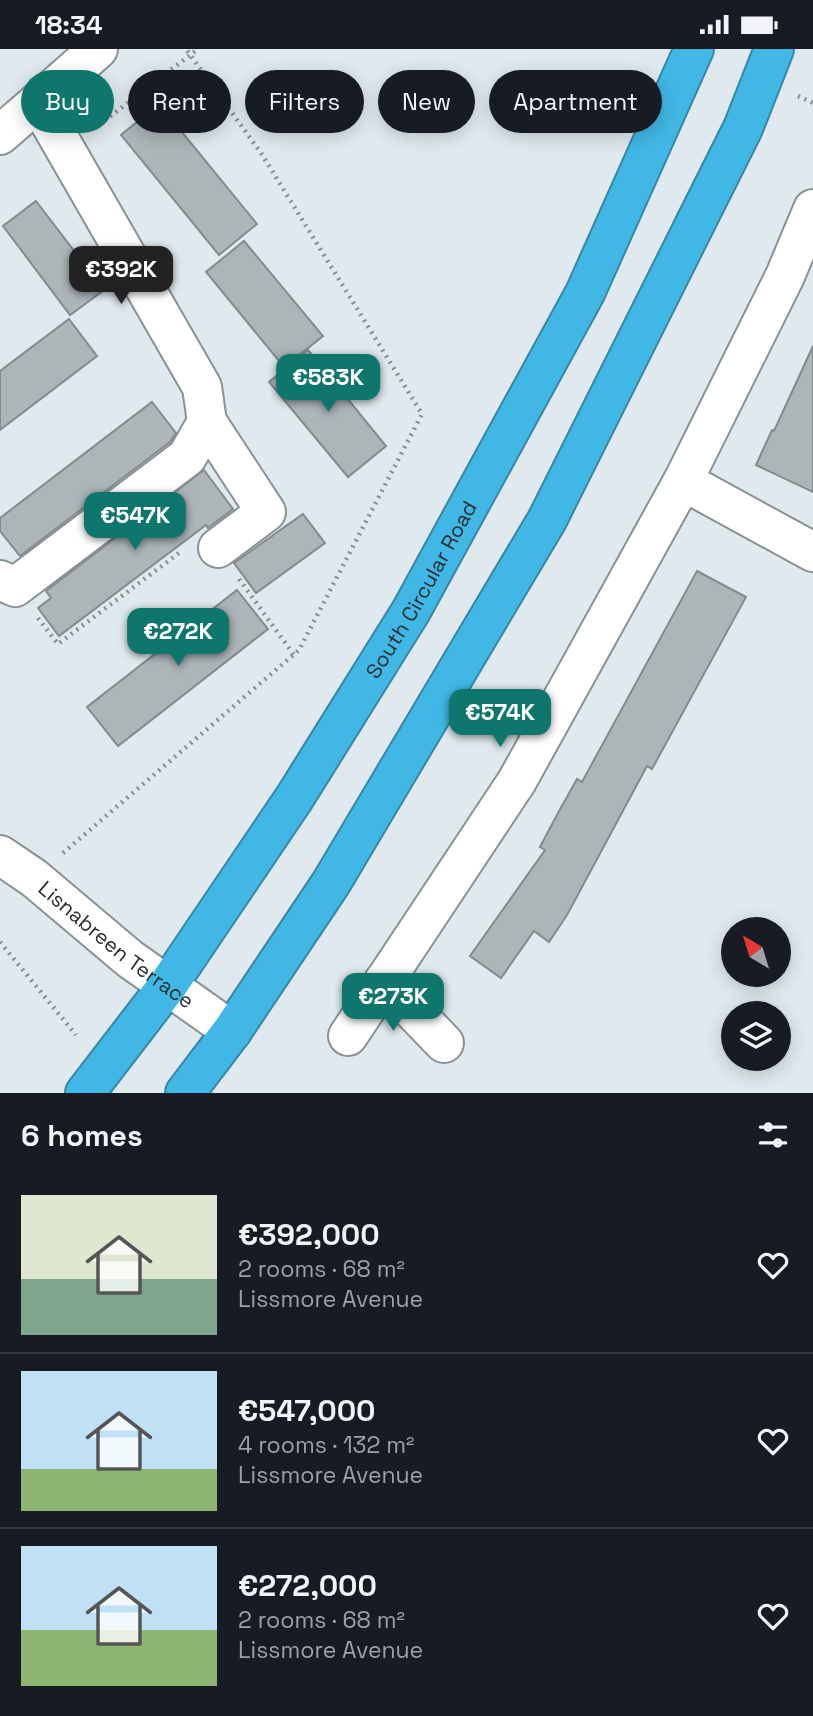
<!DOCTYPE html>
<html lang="en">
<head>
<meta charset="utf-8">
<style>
	body { margin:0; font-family:"Space Grotesk",sans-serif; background:#20242c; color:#f1f3f6; height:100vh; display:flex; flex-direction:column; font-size:26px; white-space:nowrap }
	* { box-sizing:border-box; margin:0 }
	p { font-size:23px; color:#9ea1a6 }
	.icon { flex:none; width:38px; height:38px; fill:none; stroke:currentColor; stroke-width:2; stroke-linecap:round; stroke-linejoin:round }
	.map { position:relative; height:1044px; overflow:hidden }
	.details { display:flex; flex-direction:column; background:#171b24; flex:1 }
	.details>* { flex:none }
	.hud { position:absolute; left:21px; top:21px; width:772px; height:63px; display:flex; gap:14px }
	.needle { width:46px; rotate:322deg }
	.fabs { position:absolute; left:721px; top:868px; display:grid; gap:14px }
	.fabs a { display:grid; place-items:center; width:70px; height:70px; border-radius:50%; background:#171b24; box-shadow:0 4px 18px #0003; font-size:35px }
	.price { position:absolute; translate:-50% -60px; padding:0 16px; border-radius:14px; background:#0f766e; color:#fff; font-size:23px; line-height:46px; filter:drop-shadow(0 2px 4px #0008) }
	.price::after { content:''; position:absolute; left:50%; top:42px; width:21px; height:16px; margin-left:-10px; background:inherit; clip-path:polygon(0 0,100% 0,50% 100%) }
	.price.current { background:#222; color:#fff }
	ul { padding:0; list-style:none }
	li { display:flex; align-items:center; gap:21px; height:175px; padding:0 21px }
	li+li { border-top:2px solid #363941 }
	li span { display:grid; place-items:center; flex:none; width:196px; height:140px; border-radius:0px; color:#555 }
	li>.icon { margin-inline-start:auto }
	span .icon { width:84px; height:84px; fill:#fffc; stroke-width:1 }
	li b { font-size:30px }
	h2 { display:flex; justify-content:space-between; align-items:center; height:84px; padding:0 21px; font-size:30px }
	.tag { padding:0 24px; border-radius:32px; background:#171b24; box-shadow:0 4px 18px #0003; font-size:24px; line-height:63px }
	.tag.current { background:#0f766e; color:#fff }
	.status { display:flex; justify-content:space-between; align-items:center; height:49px; padding:0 35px; background:#171b24; direction:ltr }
	.status svg { height:19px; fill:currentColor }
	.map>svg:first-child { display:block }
	.building { fill:#adb5b9; stroke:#838b8f; stroke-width:2 }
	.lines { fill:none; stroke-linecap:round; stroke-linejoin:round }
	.minor-casing { stroke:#899195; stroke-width:42 }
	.highway-casing { stroke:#3987a5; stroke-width:42 }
	.path { stroke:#878d90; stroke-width:4.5; stroke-dasharray:2 5; stroke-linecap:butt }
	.minor { stroke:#fff; stroke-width:38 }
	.highway { stroke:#40b7e4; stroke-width:38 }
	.labels { text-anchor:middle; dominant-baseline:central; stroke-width:5; stroke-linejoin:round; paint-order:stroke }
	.street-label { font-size:21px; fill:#2c2f31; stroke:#eef7fb }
</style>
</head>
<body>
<div class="status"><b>18:34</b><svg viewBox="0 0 49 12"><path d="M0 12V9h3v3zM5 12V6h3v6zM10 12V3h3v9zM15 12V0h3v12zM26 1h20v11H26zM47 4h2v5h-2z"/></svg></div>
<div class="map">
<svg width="813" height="1044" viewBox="0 0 813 1044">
	<rect width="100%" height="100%" fill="#e0eaee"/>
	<g class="building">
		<polygon points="159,55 257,175 219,206 121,86"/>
		<polygon points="36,152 104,241 70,266 3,177"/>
		<polygon points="244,192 323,287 284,318 206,223"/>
		<polygon points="69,270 97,307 0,381 0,322"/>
		<polygon points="813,297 813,443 756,416 772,381 774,382"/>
		<polygon points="308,301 386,397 348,428 269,333"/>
		<polygon points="152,353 176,384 170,393 20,507 0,482 0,469"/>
		<polygon points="204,421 233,460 208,479 206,476 59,587 38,559 51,549 46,542"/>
		<polygon points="303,465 325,494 256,544 234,514"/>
		<polygon points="697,522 746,548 652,720 647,717 567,866 549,893 534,882 501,929 470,907 545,801 540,798 558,764 577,730 582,733"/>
		<polygon points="237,541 268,580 118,697 87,658"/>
	</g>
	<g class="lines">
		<defs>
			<g id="minor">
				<polyline points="0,86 38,53"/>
				<polyline points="813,160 785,227 683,432 813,503"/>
				<polyline points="207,373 266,463 218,499"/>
				<polyline points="0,531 15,538 187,408 207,373 202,338 38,53 98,0"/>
				<path id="s1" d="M0 806 34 829 130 910 232 982"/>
				<polyline points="384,932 444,994"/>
				<polyline points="348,987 517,732 683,432"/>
			</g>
			<g id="highway">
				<path id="s2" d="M85 1044 168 936 295 748 411 562 585 244 694 0"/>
				<polyline points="185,1044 232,982 331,834 547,471 743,79 774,0"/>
			</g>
		</defs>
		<use href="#minor" class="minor-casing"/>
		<use href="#highway" class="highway-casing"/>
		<g class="path">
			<polyline points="798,47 813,54"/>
			<polyline points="99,76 198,0"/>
			<polyline points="239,530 294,606"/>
			<polyline points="38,569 58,595 179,504"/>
			<polyline points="63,804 299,601 422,365 261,104 186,0"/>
			<polyline points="0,893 76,986"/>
		</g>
		<use href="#minor" class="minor"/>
		<use href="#highway" class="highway"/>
	</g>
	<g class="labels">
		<g class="street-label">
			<text stroke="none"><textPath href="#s2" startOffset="606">South Circular Road</textPath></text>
			<text stroke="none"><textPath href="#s1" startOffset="147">Lisnabreen Terrace</textPath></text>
		</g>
	</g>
</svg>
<div class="fabs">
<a><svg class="needle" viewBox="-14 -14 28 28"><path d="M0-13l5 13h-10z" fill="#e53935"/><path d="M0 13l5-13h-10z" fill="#9ea1a6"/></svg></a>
<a><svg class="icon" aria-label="layers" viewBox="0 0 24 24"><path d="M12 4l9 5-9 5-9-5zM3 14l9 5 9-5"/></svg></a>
</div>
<b class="price current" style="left:121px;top:257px">€392K</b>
<b class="price" style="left:328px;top:365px">€583K</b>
<b class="price" style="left:135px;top:503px">€547K</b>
<b class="price" style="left:178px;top:619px">€272K</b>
<b class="price" style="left:500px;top:700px">€574K</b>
<b class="price" style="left:393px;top:984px">€273K</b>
<div class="hud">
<a class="tag current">Buy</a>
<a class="tag">Rent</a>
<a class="tag">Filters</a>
<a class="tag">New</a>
<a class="tag">Apartment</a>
</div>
</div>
<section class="details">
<h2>6 homes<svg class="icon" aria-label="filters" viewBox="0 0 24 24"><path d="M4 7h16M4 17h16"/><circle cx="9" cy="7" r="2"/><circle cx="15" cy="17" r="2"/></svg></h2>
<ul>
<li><span style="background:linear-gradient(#dfe7d0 60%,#7fa58c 0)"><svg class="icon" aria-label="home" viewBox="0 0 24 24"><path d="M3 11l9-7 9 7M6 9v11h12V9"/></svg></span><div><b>€392,000</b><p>2 rooms · 68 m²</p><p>Lissmore Avenue</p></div><svg class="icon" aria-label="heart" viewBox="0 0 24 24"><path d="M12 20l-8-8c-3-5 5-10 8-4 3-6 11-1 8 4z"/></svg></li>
<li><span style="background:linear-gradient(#bfe0f5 70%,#8fb573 0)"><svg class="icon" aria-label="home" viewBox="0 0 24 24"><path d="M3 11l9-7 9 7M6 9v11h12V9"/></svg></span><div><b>€547,000</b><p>4 rooms · 132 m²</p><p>Lissmore Avenue</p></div><svg class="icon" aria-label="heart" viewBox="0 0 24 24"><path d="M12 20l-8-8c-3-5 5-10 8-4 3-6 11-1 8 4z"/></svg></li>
<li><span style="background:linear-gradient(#bfe0f5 60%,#8fb573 0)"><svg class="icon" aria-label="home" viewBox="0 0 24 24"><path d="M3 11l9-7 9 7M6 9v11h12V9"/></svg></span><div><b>€272,000</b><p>2 rooms · 68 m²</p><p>Lissmore Avenue</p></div><svg class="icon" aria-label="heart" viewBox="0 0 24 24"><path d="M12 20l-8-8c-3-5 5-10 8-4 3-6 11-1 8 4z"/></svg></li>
</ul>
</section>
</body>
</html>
